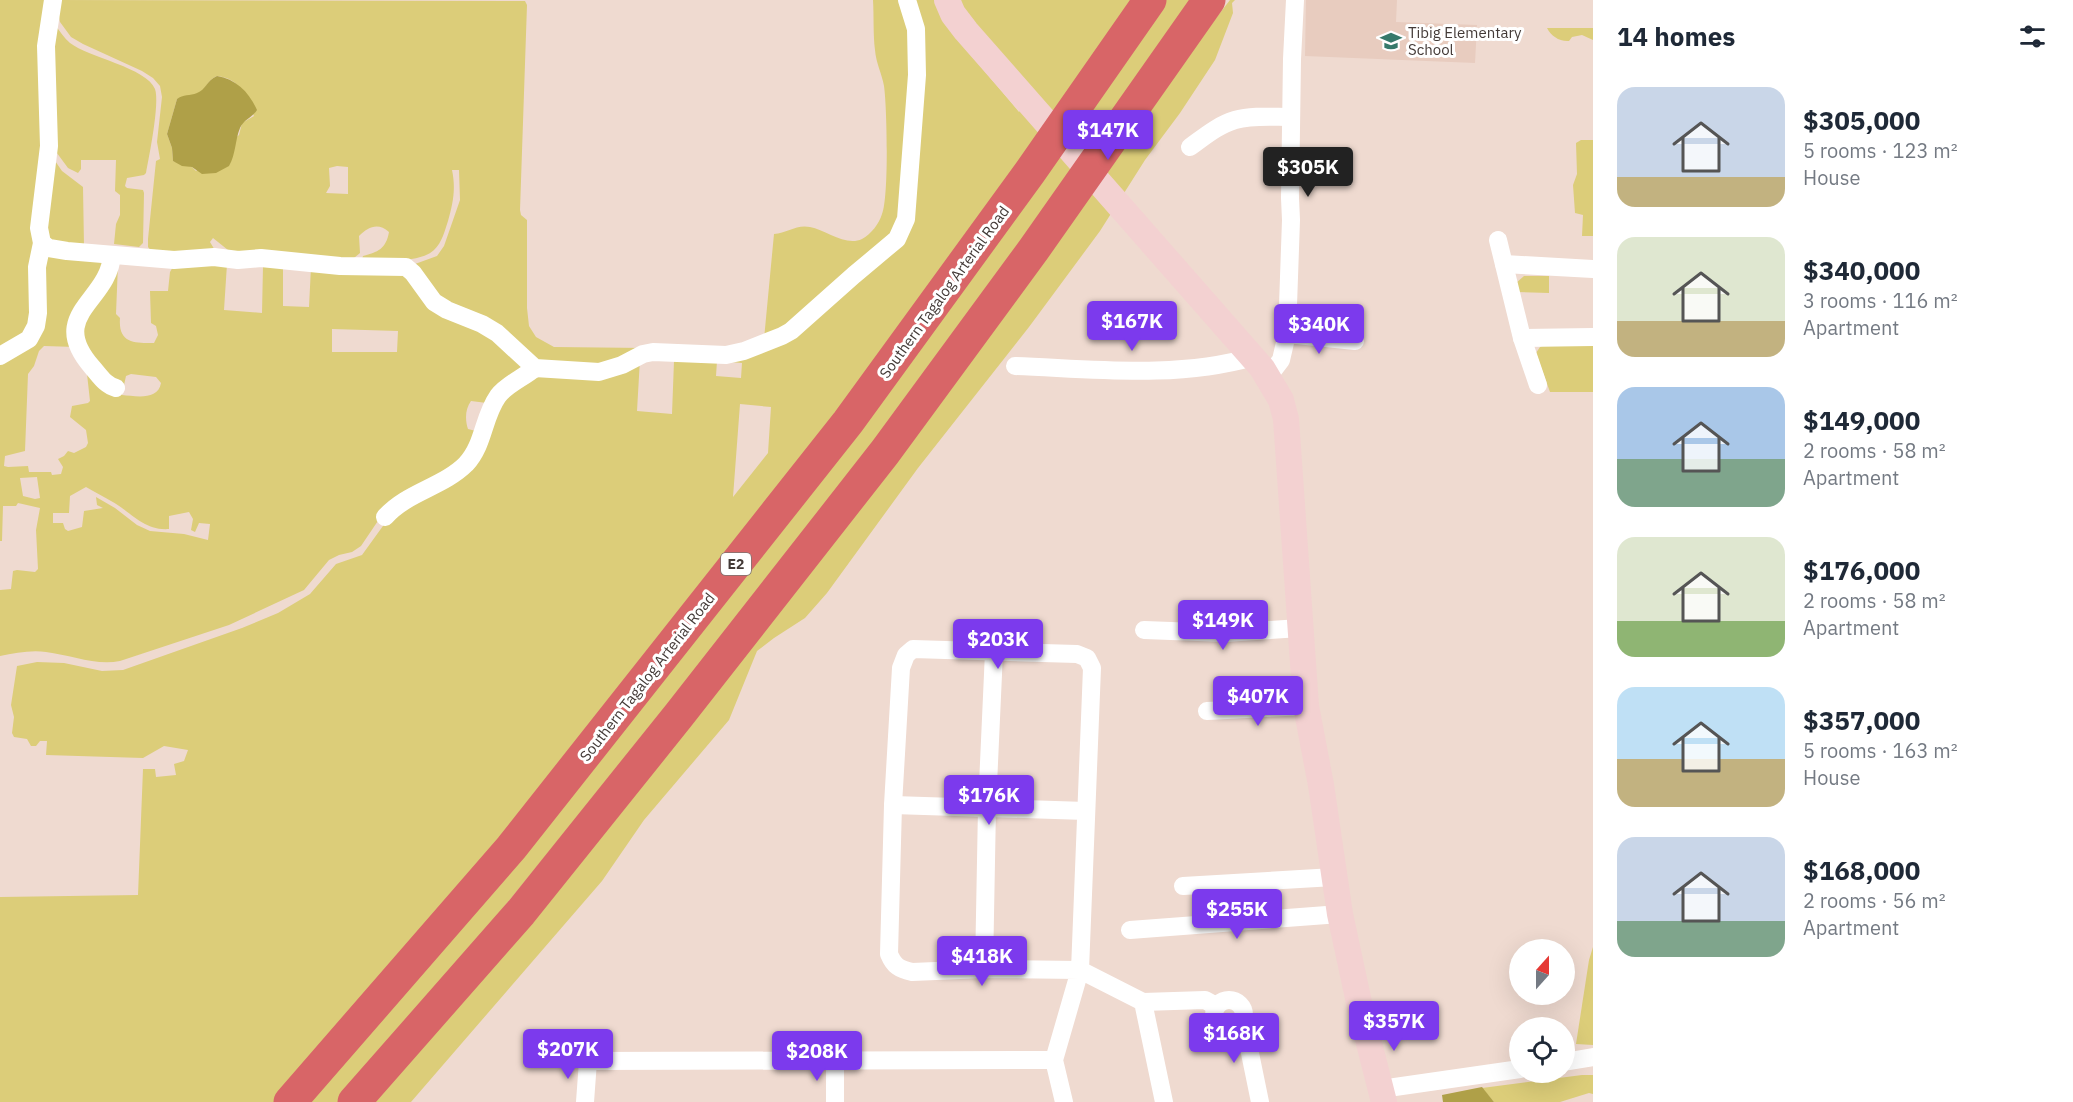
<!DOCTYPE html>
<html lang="en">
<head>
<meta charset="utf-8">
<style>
	body { margin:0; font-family:"IBM Plex Sans",sans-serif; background:#f6f6f7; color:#1f2937; height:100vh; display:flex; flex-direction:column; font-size:22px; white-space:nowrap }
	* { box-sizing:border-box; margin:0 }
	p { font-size:20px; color:#747a83 }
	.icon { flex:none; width:33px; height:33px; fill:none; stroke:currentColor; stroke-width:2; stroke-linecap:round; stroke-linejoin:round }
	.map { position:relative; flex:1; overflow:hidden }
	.side { display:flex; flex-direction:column; background:#fff; width:480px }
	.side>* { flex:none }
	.needle { width:39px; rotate:21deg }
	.buttons { position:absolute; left:1509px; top:939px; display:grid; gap:12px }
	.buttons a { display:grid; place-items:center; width:66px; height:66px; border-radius:50%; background:#fff; box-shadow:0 6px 24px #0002; font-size:30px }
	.price { position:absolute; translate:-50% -51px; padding:0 14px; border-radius:6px; background:#7c3aed; color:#fff; font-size:20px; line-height:39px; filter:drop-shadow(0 2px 3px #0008) }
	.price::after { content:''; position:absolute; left:50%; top:36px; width:18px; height:14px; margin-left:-9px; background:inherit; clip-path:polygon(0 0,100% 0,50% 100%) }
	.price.active { background:#222; color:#fff }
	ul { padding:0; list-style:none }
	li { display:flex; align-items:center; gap:18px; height:150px; padding:0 24px }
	li span { display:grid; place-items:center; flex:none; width:168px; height:120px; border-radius:18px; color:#555 }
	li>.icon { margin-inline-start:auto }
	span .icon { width:72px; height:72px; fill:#fffc; stroke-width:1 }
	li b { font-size:26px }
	h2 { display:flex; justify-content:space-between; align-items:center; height:72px; padding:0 24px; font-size:26px }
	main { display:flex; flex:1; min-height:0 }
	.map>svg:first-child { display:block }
	.built { fill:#e8ccbf }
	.green { fill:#dccd79; fill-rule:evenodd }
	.forest { fill:#afa048 }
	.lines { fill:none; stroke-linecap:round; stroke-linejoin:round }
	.street { stroke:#fff; stroke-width:18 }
	.secondary { stroke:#f3d1d1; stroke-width:26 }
	.highway { stroke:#d86567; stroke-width:33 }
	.labels { text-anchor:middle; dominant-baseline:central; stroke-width:6; stroke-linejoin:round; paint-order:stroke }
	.shield { fill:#fff; stroke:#7b7573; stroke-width:1.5 }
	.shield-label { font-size:14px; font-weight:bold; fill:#433a37 }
	.poi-label { font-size:15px; fill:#433a37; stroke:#fff; text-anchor:start }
	.street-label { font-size:15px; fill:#433a37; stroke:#fff }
</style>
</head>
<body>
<main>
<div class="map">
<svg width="1593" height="1102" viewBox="0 0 1593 1102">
	<rect width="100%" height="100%" fill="#efdad0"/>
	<polygon class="built" points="1306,0 1397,0 1396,22 1477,25 1475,63 1305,56"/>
	<g class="green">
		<polygon points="0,0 48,0 44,131 31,326 0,351"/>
		<path d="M56 0 525 1 527 5 520 210 521 215 527 220V308L529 326 536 337 554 347 646 348 613 365 548 366 449 307 415 264 437 256 444 246 460 200 459 170H452C456 189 453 203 448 221 445 230 442 243 434 250 419 264 381 260 362 259L363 256C378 252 386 249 389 232 378 222 368 227 359 236L360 253 354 258 255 256 228 250 213 238 210 242 216 252 151 251 148 247V239L156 161 160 159 157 142 162 97 160 86 153 78 142 71 83 44 71 37 60 22ZM217 76C242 79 244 96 254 116L242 123 239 135 196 171 192 167 173 161 172 148 167 134 177 99C184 97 196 96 202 91 208 85 208 80 217 76ZM337 166 348 167V194L326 193 330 186 329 168Z"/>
		<path d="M873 0H903L911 31 901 223 814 306 764 339 774 234C787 233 797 224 810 227 826 230 846 247 862 239 871 234 879 224 882 214 889 197 887 106 884 86 882 74 876 63 875 50 873 34 874 17 873 0Z"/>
		<path d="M911 0H935L954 35 1019 112 1033 91 973 23 959 0H1139L955 262 609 713 276 1102H0V897L138 895 143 769H155L156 777 176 775 174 764 184 761 188 750 164 746 143 758 46 755 47 741H40L36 746H31L27 739 14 737 12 733 14 717 11 705 17 666 37 662 64 663 102 671 123 670 242 628 278 613 310 594 336 564 362 555 388 519 456 478 494 410 523 380 640 359 637 411 672 414 674 361 740 357 900 243ZM717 361 742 363 741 378 716 376ZM740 404 771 407 768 453 733 497Z"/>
		<polygon points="1161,0 1199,0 882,443 345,1102 303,1102"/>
		<polygon points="1230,0 1235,0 1232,3 1233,13 1215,60 1180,113 1145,160 1100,231 1029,327 918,468 827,593 805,618 774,638 757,651 729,720 644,820 602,881 411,1102 373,1102"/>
		<path d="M53 24 55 25C60 31 64 38 70 43 88 57 147 68 155 89 160 103 149 157 146 173L144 175 127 178 125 186 127 188 143 190 144 193 143 243 139 247 114 244 116 224 120 215V195L115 191 116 160H81V169L78 173 68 168 54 149Z"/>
		<path d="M1547 28H1593V40L1582 35 1572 37 1569 41C1560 42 1551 36 1547 28Z"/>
		<polygon points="1581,140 1593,140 1593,236 1582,236 1583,215 1575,213 1573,185 1577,174 1576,143"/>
		<polygon points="53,158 62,171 83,187 84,246 51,243 42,230"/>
		<path d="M47 253 108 262V264C97 291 63 316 76 347L44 346 39 351 34 366 28 374 25 451 5 456 4 466 8 467 28 466 29 472H51L52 475 61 474 63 467 58 459 64 456 68 451 74 453 86 447 88 443 86 430 70 417 72 406 88 403 90 401 87 374 88 368C99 381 105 388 121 392L122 395C135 396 158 401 161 383L156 377 131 374 126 376 124 385 122 387C100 373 66 346 82 316 86 308 93 301 99 293 105 284 109 274 114 264H118L116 314 120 318C118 344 135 343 154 343L158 335 156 326 151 323 150 291H168L170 272 174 265C193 268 206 259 227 264L224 310 262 313 263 266 283 267V306L309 307 311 267 399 271C416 276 420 296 434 306 449 316 466 320 482 327 500 335 515 351 527 366L522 373 503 386 487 403 471 401C465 409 465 420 468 429L476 431 477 437 472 449 458 466 410 491 388 506 361 546 352 552 339 555 329 560 304 590 229 625 120 661C96 666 71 655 46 652 31 650 15 653 0 656V590L11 589 13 571 17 570 35 572 38 569 36 530 40 508 18 503 16 506H3L2 541H0V365C10 354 25 350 34 339 49 321 40 294 40 274 40 267 42 261 44 255ZM332 329 398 331 397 352H332ZM37 477 40 498 35 499 23 496 20 478ZM86 487C94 492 103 496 111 501 131 512 144 531 169 529V516L189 512 193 519 191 530 195 532 199 523 210 524 208 540 184 534 150 531 137 525 115 508 96 497 97 505 103 508 84 511 82 527 68 531 65 529 63 523H53V513H69L70 496Z"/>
		<polygon points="1524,276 1549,276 1549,293 1517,292 1516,283"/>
		<polygon points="1544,345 1593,345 1593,392 1550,392 1536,353 1540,347"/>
		<polygon points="1593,947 1593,1045 1576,1044 1589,960"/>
		<polygon points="1582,1075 1593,1075 1593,1094 1589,1093 1560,1102 1494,1102 1482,1088"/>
	</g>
	<g class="forest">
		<path d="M217 76C236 79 249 92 257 110 253 117 243 120 240 128 235 140 236 154 229 166L216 173 202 174 192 167 182 166 173 161 172 148 167 134 177 99C183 94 190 96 197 93 206 90 206 81 217 76Z"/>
		<polygon points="1482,1087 1494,1102 1443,1102 1442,1095"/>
	</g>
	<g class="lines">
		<g class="street">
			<path d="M1190 147C1204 137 1218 125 1235 120 1252 115 1273 117 1291 117"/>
			<polyline points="1498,240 1522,338 1538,385"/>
			<polyline points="42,243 49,248 67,251 174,260 214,257 238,260 261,258 340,266 406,267 413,273 434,302 447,310 482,324 497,333 535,368 599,372 622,365 643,354 653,352 726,355 744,351 782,336 791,331 854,275 897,239 906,219 917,75 916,29 907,0"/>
			<path d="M112 255C109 302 46 314 92 367 100 376 105 385 116 388"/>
			<polyline points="1504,264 1593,269"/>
			<polyline points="1287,334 1355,341"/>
			<polyline points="1522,338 1593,337"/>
			<polyline points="0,356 29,339 36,326 38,313 37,267 42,243 39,228 49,146 46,46 53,0"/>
			<path d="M1015 366C1094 369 1176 379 1253 357"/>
			<polyline points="1268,377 1281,360 1287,334 1291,220 1290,198 1292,59 1295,0"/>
			<path d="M385 517C407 492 443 487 466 464 484 445 483 417 498 396 507 384 523 378 535 368"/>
			<polyline points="1144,630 1225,633 1300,628"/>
			<polyline points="1207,711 1306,706"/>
			<polyline points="893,805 1086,811"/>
			<polyline points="1183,886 1334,877"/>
			<polyline points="1130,930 1340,914"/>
			<polyline points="984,969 987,807 994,652"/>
			<circle cx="1229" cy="1015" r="15"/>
			<polyline points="1143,1002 1205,1000 1216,1006"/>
			<polyline points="1243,1019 1260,1102"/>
			<polyline points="576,1042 588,1061 585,1102"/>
			<polyline points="588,1061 1054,1060"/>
			<polyline points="1564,1062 1593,1057"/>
			<polyline points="1381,1089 1520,1069"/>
			<polyline points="835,1102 835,1061"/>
			<path d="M1064 1102 1054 1060 1080 970 1092 668 1087 658 1077 654 913 649 906 655 901 668 893 805 889 954C894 966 899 969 912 972L984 969 1080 970 1143 1002 1164 1102"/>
		</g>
		<polyline class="secondary" points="947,0 953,14 966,31 1262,368 1281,400 1286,419 1306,706 1321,785 1340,914 1361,1012 1384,1102"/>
		<g class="highway">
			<polyline points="290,1102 511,848 848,422 1030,172 1150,0"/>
			<polyline points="354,1102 521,912 679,715 885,452 1034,249 1209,0"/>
		</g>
	</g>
	<defs>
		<symbol id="school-bare" viewBox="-9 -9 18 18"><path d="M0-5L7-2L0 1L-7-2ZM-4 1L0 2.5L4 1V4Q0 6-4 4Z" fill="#36796b" stroke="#fff" stroke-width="2.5" paint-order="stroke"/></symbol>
	</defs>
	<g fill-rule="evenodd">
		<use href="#school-bare" x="1376" y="26" width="30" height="30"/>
	</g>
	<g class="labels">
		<rect class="shield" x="721" y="553" width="30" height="22" rx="4.5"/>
		<g class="shield-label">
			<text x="736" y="564">E2</text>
		</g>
		<g class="poi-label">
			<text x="1408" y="32">Tibig Elementary<tspan x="1408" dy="17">School</tspan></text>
		</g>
		<g class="street-label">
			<text transform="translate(944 292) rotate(-54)">Southern Tagalog Arterial Road</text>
			<text transform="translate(647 677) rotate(-52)">Southern Tagalog Arterial Road</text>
		</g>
	</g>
</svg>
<div class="buttons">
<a><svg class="needle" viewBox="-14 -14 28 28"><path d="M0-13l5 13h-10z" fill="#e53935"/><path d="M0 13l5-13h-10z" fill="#747a83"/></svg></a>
<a><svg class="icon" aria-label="locate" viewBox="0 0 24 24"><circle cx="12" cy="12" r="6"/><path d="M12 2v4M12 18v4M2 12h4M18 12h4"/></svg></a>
</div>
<b class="price" style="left:1108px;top:161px">$147K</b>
<b class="price active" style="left:1308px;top:198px">$305K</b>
<b class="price" style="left:1132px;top:352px">$167K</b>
<b class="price" style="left:1319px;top:355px">$340K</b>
<b class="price" style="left:1223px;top:651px">$149K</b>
<b class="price" style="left:998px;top:670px">$203K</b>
<b class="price" style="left:1258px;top:727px">$407K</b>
<b class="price" style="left:989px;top:826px">$176K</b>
<b class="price" style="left:1237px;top:940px">$255K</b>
<b class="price" style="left:982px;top:987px">$418K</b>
<b class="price" style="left:1394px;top:1052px">$357K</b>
<b class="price" style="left:1234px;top:1064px">$168K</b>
<b class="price" style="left:568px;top:1080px">$207K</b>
<b class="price" style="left:817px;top:1082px">$208K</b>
</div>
<section class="side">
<h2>14 homes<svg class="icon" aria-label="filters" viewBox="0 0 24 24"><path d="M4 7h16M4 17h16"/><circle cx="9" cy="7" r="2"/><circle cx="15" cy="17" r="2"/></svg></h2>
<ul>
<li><span style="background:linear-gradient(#c9d6e8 75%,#c2b280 0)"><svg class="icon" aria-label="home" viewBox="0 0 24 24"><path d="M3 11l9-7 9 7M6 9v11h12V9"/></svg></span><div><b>$305,000</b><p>5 rooms · 123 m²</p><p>House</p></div></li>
<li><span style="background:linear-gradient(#dfe7d0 70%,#c2b280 0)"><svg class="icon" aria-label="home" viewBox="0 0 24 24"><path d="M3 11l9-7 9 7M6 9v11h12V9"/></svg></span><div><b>$340,000</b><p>3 rooms · 116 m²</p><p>Apartment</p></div></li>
<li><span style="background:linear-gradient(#a9c7e8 60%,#7fa58c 0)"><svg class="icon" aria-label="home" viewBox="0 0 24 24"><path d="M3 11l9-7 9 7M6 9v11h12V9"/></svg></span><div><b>$149,000</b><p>2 rooms · 58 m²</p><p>Apartment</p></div></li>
<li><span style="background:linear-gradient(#dfe7d0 70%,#8fb573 0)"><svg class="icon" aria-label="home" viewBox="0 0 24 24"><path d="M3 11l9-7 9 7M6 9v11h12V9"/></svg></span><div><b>$176,000</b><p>2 rooms · 58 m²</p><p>Apartment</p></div></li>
<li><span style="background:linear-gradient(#bfe0f5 60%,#c2b280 0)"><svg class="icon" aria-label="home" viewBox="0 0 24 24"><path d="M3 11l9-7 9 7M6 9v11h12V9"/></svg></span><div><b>$357,000</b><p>5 rooms · 163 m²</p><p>House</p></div></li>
<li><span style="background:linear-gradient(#c9d6e8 70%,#7fa58c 0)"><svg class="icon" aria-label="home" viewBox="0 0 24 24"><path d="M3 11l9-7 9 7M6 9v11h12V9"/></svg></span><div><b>$168,000</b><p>2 rooms · 56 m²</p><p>Apartment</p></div></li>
</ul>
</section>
</main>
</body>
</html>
